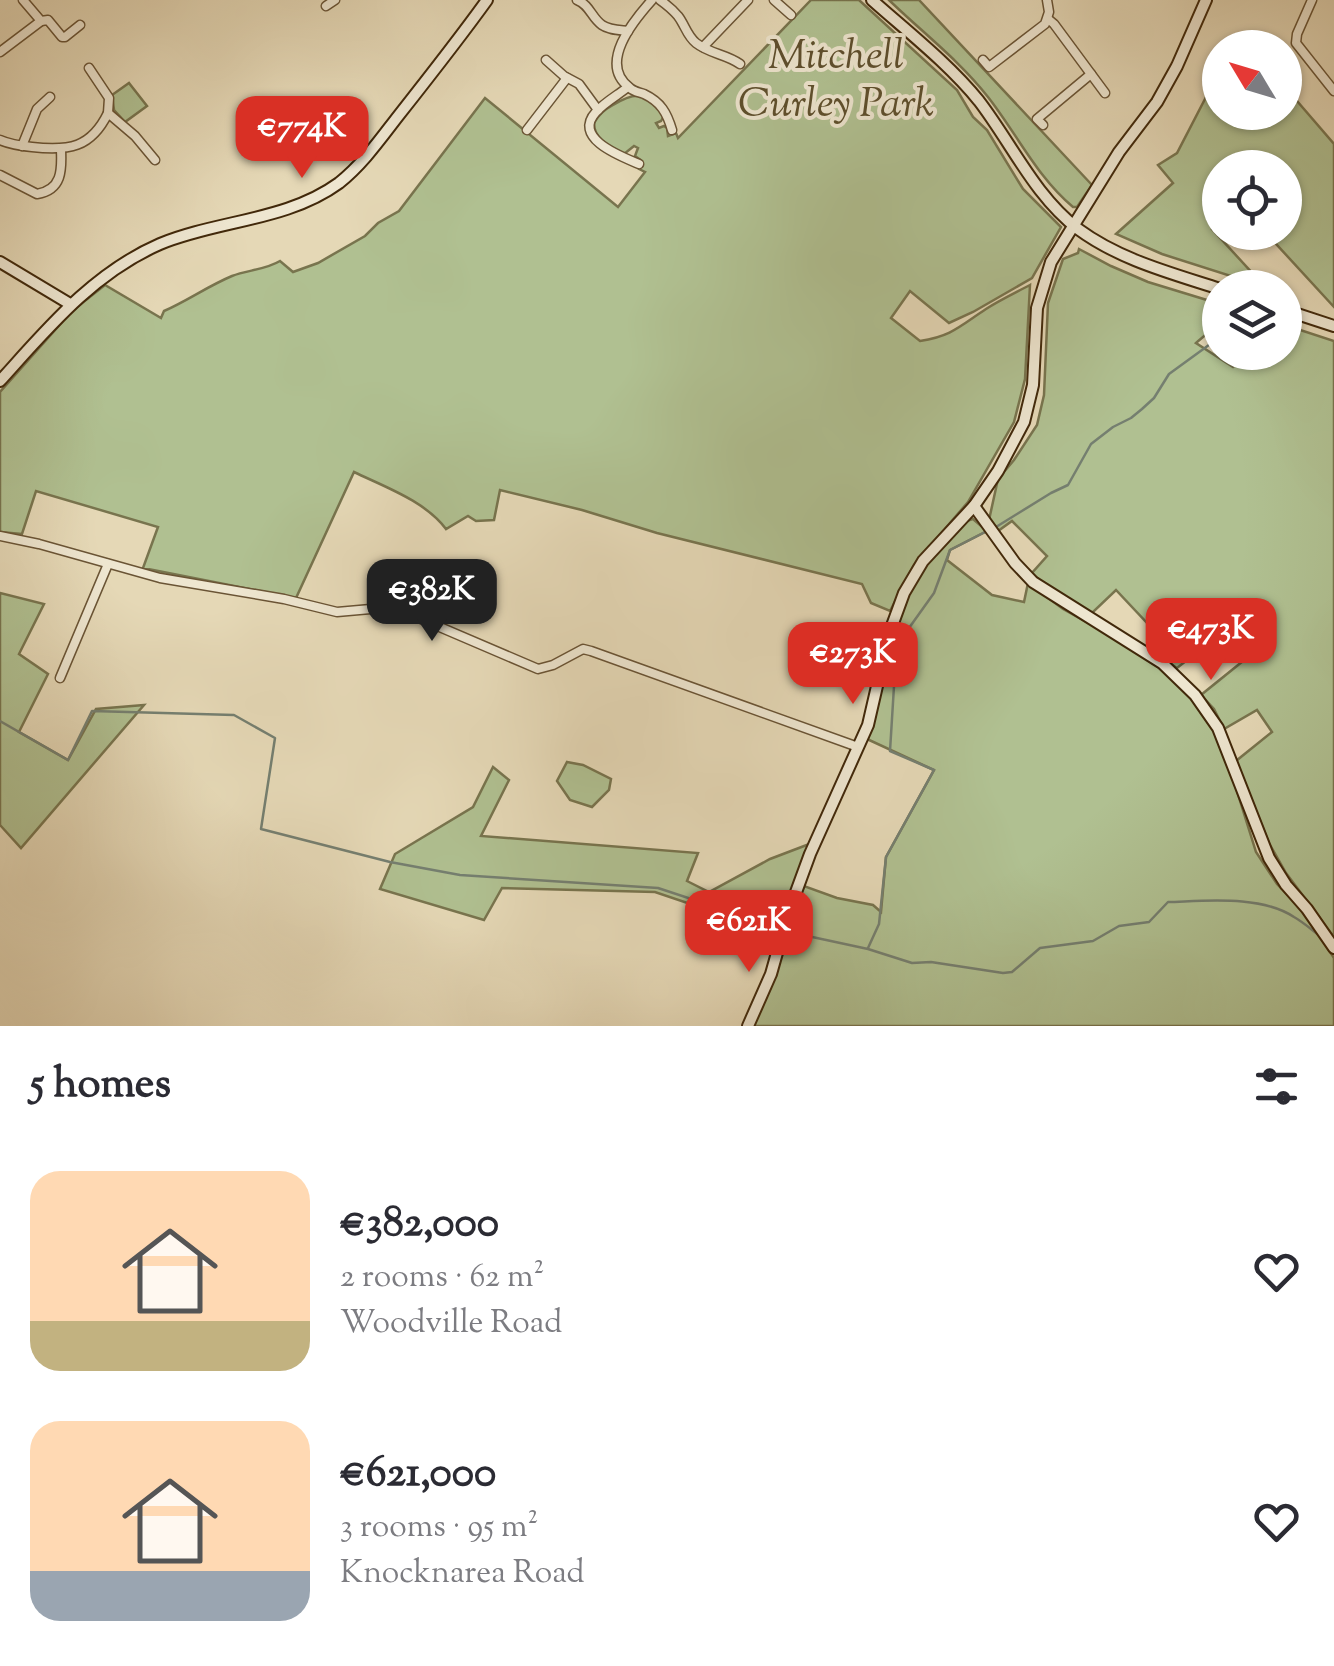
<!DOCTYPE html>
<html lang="en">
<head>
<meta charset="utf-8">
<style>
	body { margin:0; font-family:"Sorts Mill Goudy",serif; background:#f2f2f3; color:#2b2b33; height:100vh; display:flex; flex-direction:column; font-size:38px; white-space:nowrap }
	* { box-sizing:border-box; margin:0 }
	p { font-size:32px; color:#7c7c81 }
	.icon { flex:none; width:55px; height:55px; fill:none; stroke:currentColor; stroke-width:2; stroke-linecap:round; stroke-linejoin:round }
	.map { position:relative; height:1026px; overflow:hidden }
	.details { display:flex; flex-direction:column; background:#fff; flex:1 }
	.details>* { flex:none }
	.needle { width:65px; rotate:308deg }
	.buttons { position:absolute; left:1202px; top:30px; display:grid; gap:20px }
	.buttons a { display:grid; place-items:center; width:100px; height:100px; border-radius:50%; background:#fff; box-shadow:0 2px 8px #0004; font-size:50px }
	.price { position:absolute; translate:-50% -85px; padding:0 22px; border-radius:20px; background:#d93025; color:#fff; font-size:32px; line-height:65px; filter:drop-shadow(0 2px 5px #0008) }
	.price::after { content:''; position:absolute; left:50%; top:60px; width:30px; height:22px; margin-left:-15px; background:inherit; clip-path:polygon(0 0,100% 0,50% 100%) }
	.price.selected { background:#222; color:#fff }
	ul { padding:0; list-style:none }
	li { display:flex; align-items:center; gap:30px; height:250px; padding:0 30px }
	li span { display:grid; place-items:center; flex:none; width:280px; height:200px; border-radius:30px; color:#555 }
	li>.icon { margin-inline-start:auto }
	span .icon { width:120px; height:120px; fill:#fffc; stroke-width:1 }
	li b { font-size:42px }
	h2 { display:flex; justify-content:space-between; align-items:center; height:120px; padding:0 30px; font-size:42px }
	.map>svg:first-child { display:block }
	.green { fill:#b0c091; stroke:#78744e; stroke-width:2.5 }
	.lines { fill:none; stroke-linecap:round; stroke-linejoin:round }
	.stream { stroke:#757f70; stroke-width:2.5 }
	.street-casing { stroke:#6a5435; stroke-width:11 }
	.secondary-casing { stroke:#41280a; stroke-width:14 }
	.street { stroke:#eee6d0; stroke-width:8 }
	.secondary { stroke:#eee6d0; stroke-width:10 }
	.labels { text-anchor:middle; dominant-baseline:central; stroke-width:8; stroke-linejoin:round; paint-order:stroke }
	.park-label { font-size:42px; font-style:italic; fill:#5d4e2c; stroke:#eee6d0 }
</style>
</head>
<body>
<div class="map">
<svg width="1334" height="1026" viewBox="0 0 1334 1026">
	<rect width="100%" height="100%" fill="#e5d8b6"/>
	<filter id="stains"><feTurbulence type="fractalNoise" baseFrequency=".002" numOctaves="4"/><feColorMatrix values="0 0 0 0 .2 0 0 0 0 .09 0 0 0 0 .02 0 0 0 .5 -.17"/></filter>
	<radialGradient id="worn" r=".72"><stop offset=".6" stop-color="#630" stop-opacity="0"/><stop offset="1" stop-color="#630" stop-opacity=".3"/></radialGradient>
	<g class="green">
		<path d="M811 0H859L957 90 973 117 987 130 1023 189 1061 227 1032 278 973 312 949 323 910 291 891 318 920 341C952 336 960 326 986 309 1000 300 1015 293 1030 285L1025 379 1014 422 968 502 914 565 890 611 871 603 862 584 657 533 582 510 500 490 494 520 476 521 468 516 446 529C425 501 385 487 354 472L296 598 143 568 158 527 36 491 22 534 0 532V392L72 311 105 285 161 318 164 311C187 301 208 286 232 276 247 270 265 270 280 261L293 272 318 263 365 236 378 223 399 211 485 98 618 207 645 172 639 169 642 161 635 156 638 148 634 146 624 154C611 147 594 140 594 123 599 114 604 110 613 105 637 90 646 93 665 114L661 121 656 123 659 128 664 126 667 128 668 136 676 133 678 138Z"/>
		<path d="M889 0H919L1092 185 1077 207H1073C1037 177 1017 134 988 97 960 61 922 32 889 0Z"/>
		<polygon points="1220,70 1220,112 1285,112 1285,87 1334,144 1334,307 1266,233 1285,232 1285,168 1220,168 1220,222 1212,229 1265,287 1162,254 1116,234 1173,183 1158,165 1177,153"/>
		<polygon points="129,83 147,106 125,122 114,110 112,95"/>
		<path d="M1079 249 1111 266 1148 282 1220 304C1220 326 1212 329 1196 343L1233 367 1249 353 1285 352V325L1334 341V937L1286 873 1269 843 1236 761 1272 732 1257 710 1224 729 1214 709 1201 695 1243 661 1219 635 1177 668 1149 649 1169 627 1149 625 1116 590 1092 613 1050 590 1032 573 1047 556 1012 521 998 531 989 520 998 479 1014 460 1037 425 1044 395 1048 303 1063 259 1078 253Z"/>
		<path d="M973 519 987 531 950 550 947 560 992 595 1024 602 1028 583 1063 609 1099 629 1164 671 1193 699 1214 730 1231 772 1256 852 1277 884 1305 913 1334 958V1026H751L804 886 837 898 873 905 881 912 886 857 934 770 867 739C888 687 884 623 917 575 929 556 948 540 963 522Z"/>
		<polygon points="0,593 44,604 19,654 48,674 19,732 68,760 96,709 144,705 21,848 0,825"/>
		<polygon points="567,762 583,765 611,779 609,790 592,807 570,800 557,781"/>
		<polygon points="493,767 509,780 481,836 698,853 687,881 709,892 770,859 812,843 783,919 761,928 655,892 502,888 484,920 380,889 395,854 473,807"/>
	</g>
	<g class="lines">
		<g class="stream">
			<polyline points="996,527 1051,493 1068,485 1091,444 1113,427 1131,418 1142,409 1154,398 1169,374 1213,342"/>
			<polyline points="0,721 68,760 92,711 234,715 275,738 261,829 390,862 460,875 658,888 782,929"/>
			<path d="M789 932 868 949 912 963 931 962 1003 973 1012 972 1040 948 1093 941 1119 926 1149 922 1168 902C1206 901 1261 895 1294 917 1303 922 1312 930 1320 936"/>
			<polyline points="868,948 879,924 886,857 934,770 890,751 895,670 904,635 934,593 950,550 987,531"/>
		</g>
		<defs>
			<g id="street">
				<polyline points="23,0 41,21 48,20 62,37 65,37 80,25"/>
				<path d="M577 0C590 5 591 17 602 25 609 30 619 30 628 31"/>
				<path d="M652 0C634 20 597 64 630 88 634 92 639 92 644 94 661 102 667 113 672 130"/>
				<path d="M660 0C667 5 673 10 678 16 685 25 687 36 696 43 710 54 726 54 740 64"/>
				<polyline points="774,0 791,15"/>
				<polyline points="1312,0 1297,34 1296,43 1334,91"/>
				<polyline points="326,6 335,0"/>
				<polyline points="1048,19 1054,24 1105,93"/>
				<polyline points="703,47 748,0"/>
				<polyline points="0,52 41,21"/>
				<polyline points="546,60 564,76 579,84 598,110"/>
				<polyline points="983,60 989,67 1045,24 1049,12 1047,0"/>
				<polyline points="89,68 109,98 108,113"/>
				<path d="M628 87C618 95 605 102 596 112 572 138 620 156 639 164"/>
				<polyline points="1043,125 1037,119 1091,74"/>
				<polyline points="527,130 567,78"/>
				<path d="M0 140C11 145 21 146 32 147 69 151 91 148 108 113L135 136 155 160"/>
				<polyline points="22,146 37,109 50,97"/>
				<path d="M0 175 37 194C62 190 62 170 61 150"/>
				<polyline points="0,536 39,544 160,578 284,599 337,612 393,607 538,669 553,665 583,649 591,651 858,747"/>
				<polyline points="60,678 108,564"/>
			</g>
			<g id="secondary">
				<path d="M872 0C908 32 949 64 979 101 1012 144 1034 195 1078 229 1120 260 1171 273 1220 289"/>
				<polyline points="0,262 70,304"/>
				<polyline points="1285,310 1334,326"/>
				<path d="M0 381C47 329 93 273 160 244 218 220 287 221 339 183 363 164 381 138 399 115 429 77 459 39 487 0"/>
				<polyline points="974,506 1015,563 1033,582 1162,663 1195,695 1218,728 1269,858 1286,885 1307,909 1334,948"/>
				<polyline points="748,1026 771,974 788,914 810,854 868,725 889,634 904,593 923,561 974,506 998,471 1024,422 1033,385 1037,308 1051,262 1119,152 1157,102 1177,66 1206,0"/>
			</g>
		</defs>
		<use href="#street" class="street-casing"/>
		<use href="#secondary" class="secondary-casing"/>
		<use href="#street" class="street"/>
		<use href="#secondary" class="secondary"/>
	</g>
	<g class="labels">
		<g class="park-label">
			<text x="836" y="58">Mitchell<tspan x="836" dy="48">Curley Park</tspan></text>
		</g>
	</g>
	<rect width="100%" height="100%" filter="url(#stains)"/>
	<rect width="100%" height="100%" fill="url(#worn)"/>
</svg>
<div class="buttons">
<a><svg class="needle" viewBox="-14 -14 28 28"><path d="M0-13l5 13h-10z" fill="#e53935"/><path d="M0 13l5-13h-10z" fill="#7c7c81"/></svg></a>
<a><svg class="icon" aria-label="locate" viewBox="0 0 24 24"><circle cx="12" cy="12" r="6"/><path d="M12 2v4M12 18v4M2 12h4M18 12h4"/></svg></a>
<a><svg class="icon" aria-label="layers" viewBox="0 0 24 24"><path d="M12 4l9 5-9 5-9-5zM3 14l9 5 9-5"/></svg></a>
</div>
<b class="price" style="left:302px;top:181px">€774K</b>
<b class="price selected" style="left:432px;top:644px">€382K</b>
<b class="price" style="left:1211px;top:683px">€473K</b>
<b class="price" style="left:853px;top:707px">€273K</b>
<b class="price" style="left:749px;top:975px">€621K</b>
</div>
<section class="details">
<h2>5 homes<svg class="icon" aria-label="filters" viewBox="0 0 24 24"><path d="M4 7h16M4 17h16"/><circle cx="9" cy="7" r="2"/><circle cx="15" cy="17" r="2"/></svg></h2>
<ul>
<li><span style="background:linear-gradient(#ffd9b3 75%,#c2b280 0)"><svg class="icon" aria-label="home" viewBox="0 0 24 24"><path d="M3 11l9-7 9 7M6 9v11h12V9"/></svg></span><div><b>€382,000</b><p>2 rooms · 62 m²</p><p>Woodville Road</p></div><svg class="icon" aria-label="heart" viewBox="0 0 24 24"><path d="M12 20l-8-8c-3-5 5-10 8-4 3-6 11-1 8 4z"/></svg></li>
<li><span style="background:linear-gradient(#ffd9b3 75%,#9aa5b1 0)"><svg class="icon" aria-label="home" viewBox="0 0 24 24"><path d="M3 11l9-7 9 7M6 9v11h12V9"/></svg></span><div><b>€621,000</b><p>3 rooms · 95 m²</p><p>Knocknarea Road</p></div><svg class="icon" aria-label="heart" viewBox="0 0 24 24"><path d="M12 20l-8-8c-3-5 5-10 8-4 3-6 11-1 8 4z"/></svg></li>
</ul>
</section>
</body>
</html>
